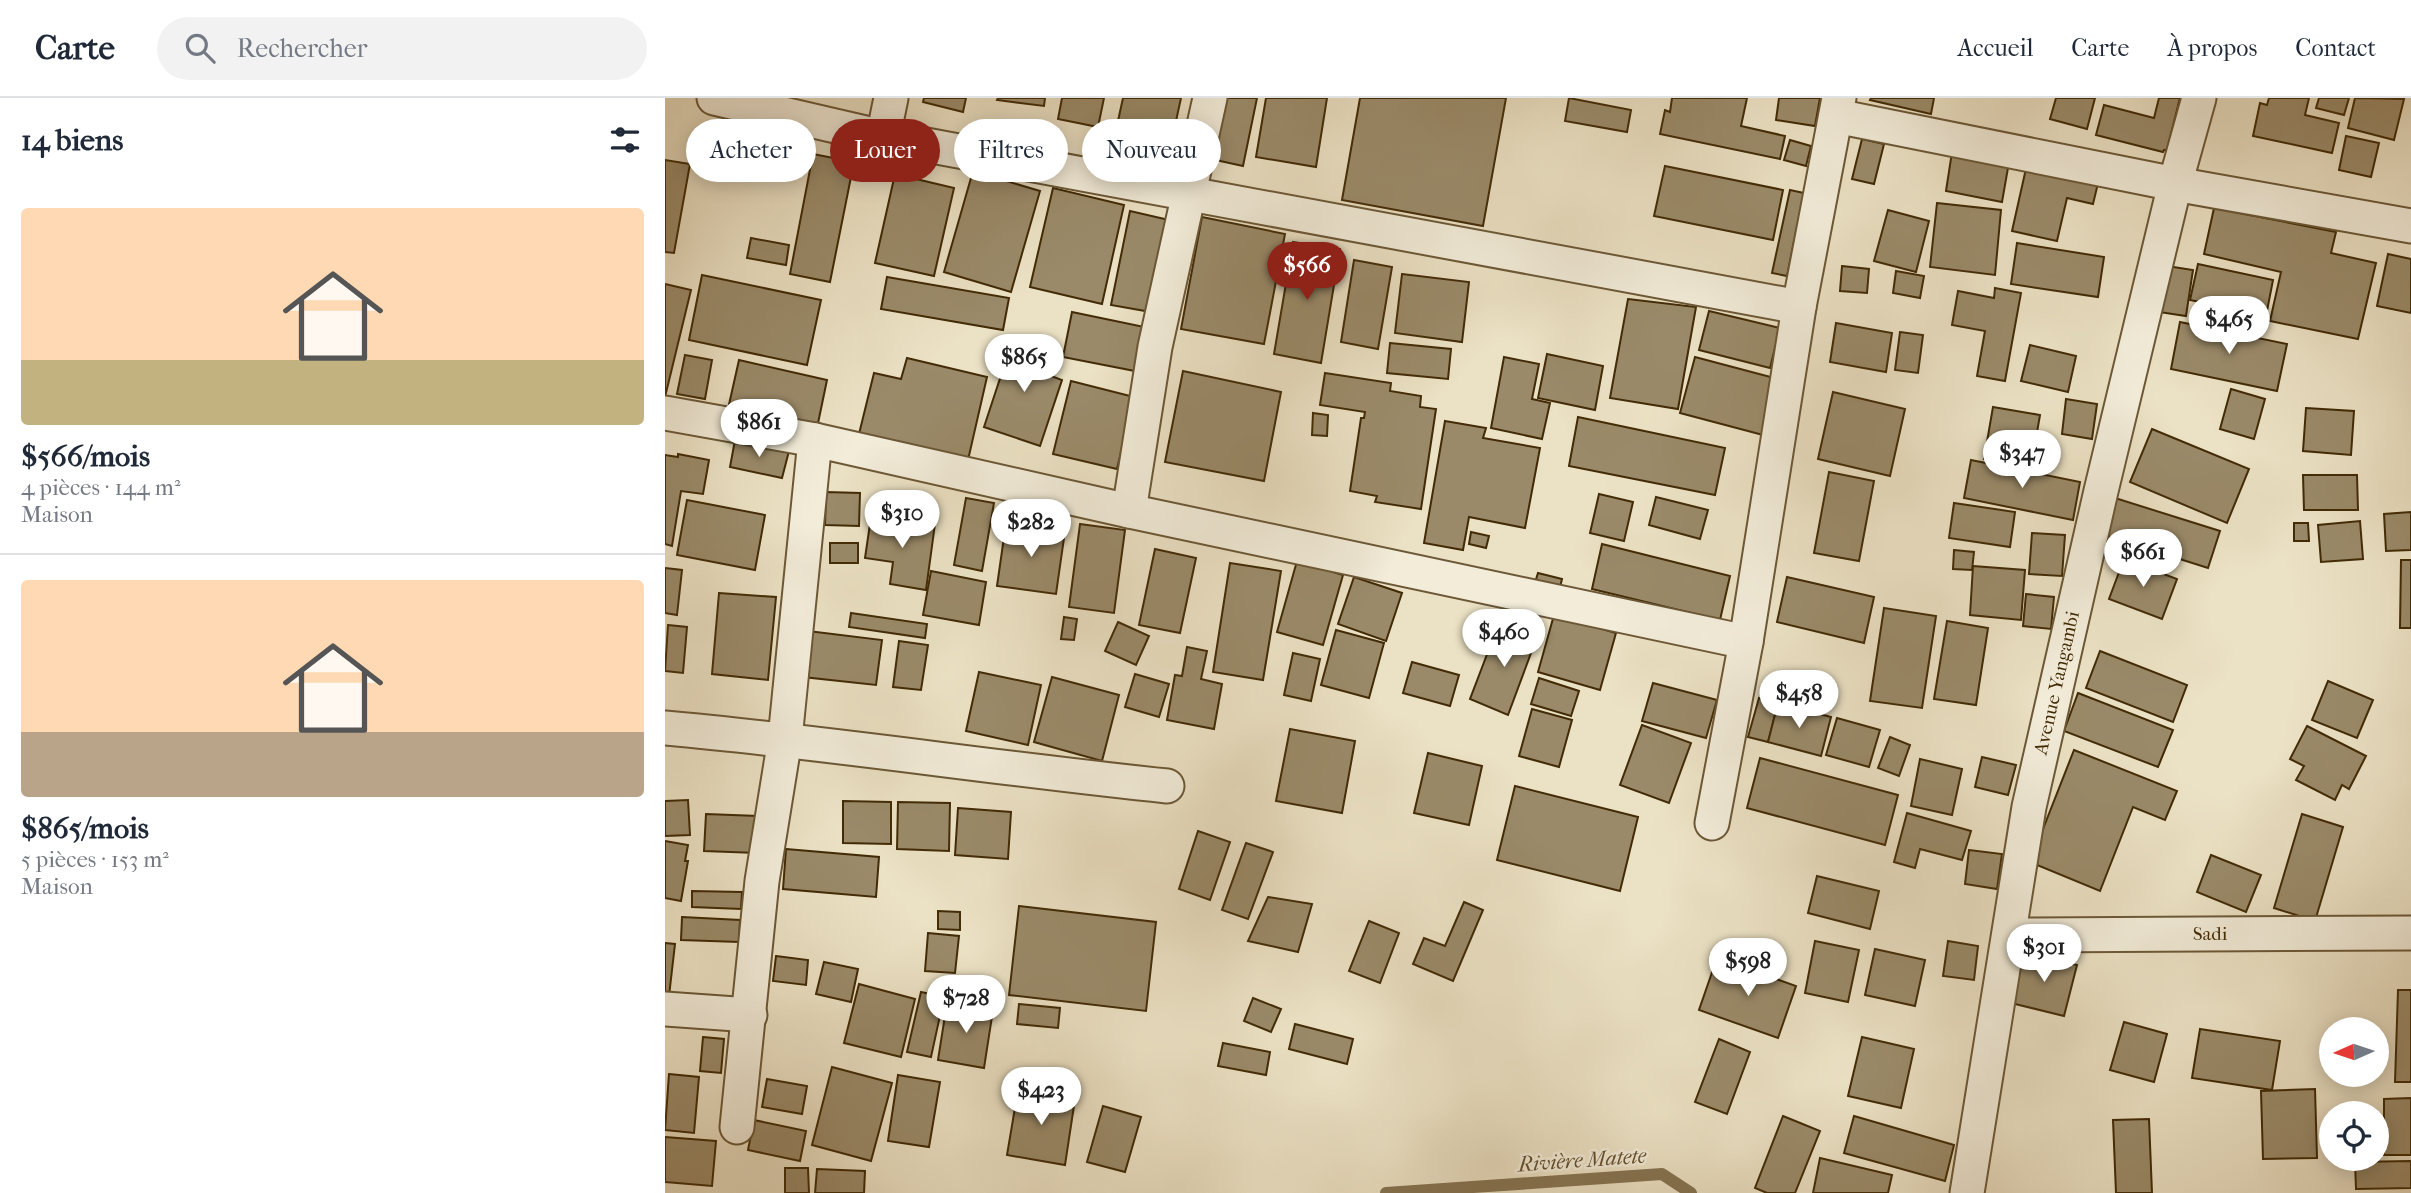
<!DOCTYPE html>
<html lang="fr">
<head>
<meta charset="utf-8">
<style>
	body { margin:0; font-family:"IM FELL French Canon",serif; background:#f2f2f3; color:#1f2937; height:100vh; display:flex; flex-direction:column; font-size:26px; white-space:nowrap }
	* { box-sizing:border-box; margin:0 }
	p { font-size:23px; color:#747a83 }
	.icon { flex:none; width:38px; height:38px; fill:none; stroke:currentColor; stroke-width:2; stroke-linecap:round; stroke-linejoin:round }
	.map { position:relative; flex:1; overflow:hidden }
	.drawer { display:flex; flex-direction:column; background:#fff; width:665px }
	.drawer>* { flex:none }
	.hud { position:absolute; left:21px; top:21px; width:665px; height:63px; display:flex; gap:14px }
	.needle { width:46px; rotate:267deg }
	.controls { position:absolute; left:1654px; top:919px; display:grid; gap:14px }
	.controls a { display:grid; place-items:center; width:70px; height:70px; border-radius:50%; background:#fff; box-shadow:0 4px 18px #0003; font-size:35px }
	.price { position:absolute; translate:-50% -60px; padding:0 16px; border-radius:24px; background:#fff; color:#222; font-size:23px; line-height:46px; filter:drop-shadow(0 2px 4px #0008) }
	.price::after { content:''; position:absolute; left:50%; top:42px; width:21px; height:16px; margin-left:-10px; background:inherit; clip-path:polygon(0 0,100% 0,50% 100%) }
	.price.selected { background:#8f2418; color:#fff }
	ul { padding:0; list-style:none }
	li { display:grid; align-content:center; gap:14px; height:371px; padding:0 21px }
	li+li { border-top:2px solid #e0e1e3 }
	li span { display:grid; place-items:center; height:217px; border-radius:7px; color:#555 }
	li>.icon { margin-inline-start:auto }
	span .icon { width:126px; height:126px; fill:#fffc; stroke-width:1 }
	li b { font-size:30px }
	h2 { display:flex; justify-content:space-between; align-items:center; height:84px; padding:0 21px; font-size:30px }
	.tag { padding:0 24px; border-radius:32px; background:#fff; box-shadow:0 4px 18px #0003; font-size:24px; line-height:63px }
	.tag.selected { background:#8f2418; color:#fff }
	header { display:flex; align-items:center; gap:42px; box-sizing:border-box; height:98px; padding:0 35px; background:#fff; border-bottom:2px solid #e0e1e3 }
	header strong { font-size:33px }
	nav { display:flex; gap:38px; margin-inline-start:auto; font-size:24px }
	.search { width:490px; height:63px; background:#f2f2f3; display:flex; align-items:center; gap:18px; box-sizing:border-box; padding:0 24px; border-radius:38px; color:#747a83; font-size:26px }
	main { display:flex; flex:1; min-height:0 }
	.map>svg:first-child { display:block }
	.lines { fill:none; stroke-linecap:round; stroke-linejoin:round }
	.stream { stroke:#857351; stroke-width:12 }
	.building { fill:#9a8a69; stroke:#422b06; stroke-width:2 }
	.minor-casing { stroke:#6c5836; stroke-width:37 }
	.minor { stroke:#f2ecd9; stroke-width:33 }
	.labels { text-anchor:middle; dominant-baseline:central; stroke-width:5; stroke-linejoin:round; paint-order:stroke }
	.street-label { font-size:19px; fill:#422b06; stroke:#f2ecd9 }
	.water-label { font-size:21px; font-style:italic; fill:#644f2c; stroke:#f2ecd9 }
</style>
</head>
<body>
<header>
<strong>Carte</strong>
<div class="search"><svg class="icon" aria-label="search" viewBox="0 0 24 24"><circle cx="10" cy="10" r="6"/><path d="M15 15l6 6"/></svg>Rechercher</div>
<nav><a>Accueil</a><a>Carte</a><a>À propos</a><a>Contact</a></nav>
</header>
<main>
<section class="drawer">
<h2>14 biens<svg class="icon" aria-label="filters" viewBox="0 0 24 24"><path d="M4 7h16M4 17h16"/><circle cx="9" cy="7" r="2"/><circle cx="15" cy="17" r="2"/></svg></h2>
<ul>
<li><span style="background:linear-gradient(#ffd9b3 70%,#c2b280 0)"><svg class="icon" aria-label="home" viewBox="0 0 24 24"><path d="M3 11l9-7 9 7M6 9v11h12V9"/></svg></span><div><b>$566/mois</b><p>4 pièces · 144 m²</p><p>Maison</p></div></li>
<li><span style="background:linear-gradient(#ffd9b3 70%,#b9a48a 0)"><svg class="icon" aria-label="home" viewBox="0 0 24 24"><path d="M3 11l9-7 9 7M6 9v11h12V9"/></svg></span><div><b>$865/mois</b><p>5 pièces · 153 m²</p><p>Maison</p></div></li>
</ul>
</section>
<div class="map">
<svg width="1746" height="1095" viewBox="0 0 1746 1095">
	<rect width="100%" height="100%" fill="#ebe1c4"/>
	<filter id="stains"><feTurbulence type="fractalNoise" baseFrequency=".00286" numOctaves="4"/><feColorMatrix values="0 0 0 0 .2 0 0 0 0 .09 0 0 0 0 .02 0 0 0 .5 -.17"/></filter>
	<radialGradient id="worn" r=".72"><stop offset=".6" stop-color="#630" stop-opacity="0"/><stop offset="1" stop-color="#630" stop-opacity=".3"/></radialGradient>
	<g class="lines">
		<polyline class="stream" points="721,1095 997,1076 1026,1095"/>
	</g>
	<g class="building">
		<polygon points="259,0 301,0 298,14 258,4"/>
		<polygon points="333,0 380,0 379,8 332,2"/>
		<polygon points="397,0 439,0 433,29 393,21"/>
		<polygon points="458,0 516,0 506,46 451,32"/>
		<polygon points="559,0 592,0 578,68 546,61"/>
		<polygon points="601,0 662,0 651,69 591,59"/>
		<polygon points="695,0 841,0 818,128 677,102"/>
		<polygon points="904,0 966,12 962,34 900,23"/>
		<polygon points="1007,0 1082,0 1076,28 1120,38 1115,61 995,36 1000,12 1005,14"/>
		<polygon points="1114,0 1155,0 1150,28 1111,22"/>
		<polygon points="1206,0 1269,0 1266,16 1205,2"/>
		<polygon points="1391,0 1430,0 1422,31 1385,21"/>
		<polygon points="1494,0 1515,0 1502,52 1499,52 1498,54 1431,37 1439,7 1489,20"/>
		<polygon points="1604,0 1644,0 1640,17 1674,25 1667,55 1588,38 1595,5 1602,7"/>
		<polygon points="1654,0 1684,0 1679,17 1651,10"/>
		<polygon points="1690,0 1739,1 1729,42 1683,30"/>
		<polygon points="72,16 98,18 96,45 70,43"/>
		<polygon points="1681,38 1714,45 1706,79 1674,72"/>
		<polygon points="1197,41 1219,46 1209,86 1187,81"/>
		<polygon points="1125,42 1146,48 1141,68 1119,62"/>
		<polygon points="232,47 233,68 209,69 208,48"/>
		<polygon points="1287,54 1344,64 1337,104 1281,93"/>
		<polygon points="148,56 189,64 165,184 125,176"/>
		<polygon points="0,62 25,66 9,155 0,154"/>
		<polygon points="1362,66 1434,81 1428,106 1402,100 1392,143 1347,133"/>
		<polygon points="1000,68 1118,92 1108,142 989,118"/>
		<polygon points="308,73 375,93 346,194 279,174"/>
		<polygon points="230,76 289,90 269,178 210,165"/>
		<polygon points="388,90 459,107 437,206 365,189"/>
		<polygon points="1125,92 1139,95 1122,178 1107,175"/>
		<polygon points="1272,105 1336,112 1330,177 1265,169"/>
		<polygon points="1549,110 1671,134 1666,155 1711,165 1693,241 1605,223 1616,174 1539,156"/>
		<polygon points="1223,112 1264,123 1251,174 1209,163"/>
		<polygon points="465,113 504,122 486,214 446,207"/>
		<polygon points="537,119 620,136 599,246 516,231"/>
		<polygon points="86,140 124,147 121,167 82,160"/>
		<polygon points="628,144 675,151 656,265 609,256"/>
		<polygon points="1352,145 1439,159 1433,199 1346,186"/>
		<polygon points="1723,156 1746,161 1746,215 1712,208"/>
		<polygon points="689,162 727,169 713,251 676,244"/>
		<polygon points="1533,166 1608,182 1601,218 1525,202"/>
		<polygon points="1177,168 1204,171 1202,195 1175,193"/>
		<polygon points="1502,168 1528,172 1521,218 1494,214"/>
		<polygon points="1231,173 1259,178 1255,200 1228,195"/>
		<polygon points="737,176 804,184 797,244 730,235"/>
		<polygon points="37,177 156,202 142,267 24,242"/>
		<polygon points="222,179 344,200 338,232 216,211"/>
		<polygon points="0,186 26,192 0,299"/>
		<polygon points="1330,190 1356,195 1340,283 1312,278 1320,233 1287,227 1293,193 1329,200"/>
		<polygon points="963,201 1031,209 1013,311 945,300"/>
		<polygon points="1044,213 1115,230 1105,270 1034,252"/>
		<polygon points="407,214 484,230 475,274 398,259"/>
		<polygon points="1515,224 1622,246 1612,293 1506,271"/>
		<polygon points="1171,225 1227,235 1221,274 1165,264"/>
		<polygon points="1235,234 1258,237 1253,275 1230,272"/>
		<polygon points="349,238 386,251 378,275 397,282 375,348 319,329"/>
		<polygon points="725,245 786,251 783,281 722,275"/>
		<polygon points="1365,247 1411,258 1403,294 1356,283"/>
		<polygon points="882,256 938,268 930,312 873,300"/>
		<polygon points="20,257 47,262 40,301 12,296"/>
		<polygon points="839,259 874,266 867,301 885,305 877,341 826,330"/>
		<polygon points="1030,259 1113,281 1098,337 1015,315"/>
		<polygon points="242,260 322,279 303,362 194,336 209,275 236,281"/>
		<polygon points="74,262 162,282 152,330 63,311"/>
		<polygon points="518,273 616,294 599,383 500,364"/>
		<polygon points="660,275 726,285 725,293 756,298 755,309 771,311 756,411 710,404 712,398 685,393 696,320 699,320 700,314 655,307"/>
		<polygon points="406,283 469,299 452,371 388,356"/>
		<polygon points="1566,291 1600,301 1589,341 1555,331"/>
		<polygon points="1168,294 1240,311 1225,378 1153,361"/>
		<polygon points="1401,301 1432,306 1427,341 1397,336"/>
		<polygon points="1328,309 1375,317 1366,369 1319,361"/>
		<polygon points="1641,310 1689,313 1686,357 1638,353"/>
		<polygon points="648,315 663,317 662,338 647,337"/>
		<polygon points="913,319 1060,350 1050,397 904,368"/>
		<polygon points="780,323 821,330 818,340 875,350 860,430 804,419 798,452 759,445"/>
		<polygon points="1487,331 1584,371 1562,425 1465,384"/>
		<polygon points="70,342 124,353 117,380 65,369"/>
		<polygon points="13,356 44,362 38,396 16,393 7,448 0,446 0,357 13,359"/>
		<polygon points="1306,362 1415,384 1408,422 1299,400"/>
		<polygon points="1164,374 1209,383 1194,463 1149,455"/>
		<polygon points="1638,377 1692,377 1693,412 1639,412"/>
		<polygon points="161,394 195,395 194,428 160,427"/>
		<polygon points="934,396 968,404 959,443 925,435"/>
		<polygon points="991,399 1043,412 1035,441 984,427"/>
		<polygon points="301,400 329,405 317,473 289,467"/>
		<polygon points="1450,400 1555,433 1543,470 1439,437"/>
		<polygon points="22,402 100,417 90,472 12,457"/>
		<polygon points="1289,405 1350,414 1345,449 1284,440"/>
		<polygon points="1746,414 1746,452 1721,453 1719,416"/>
		<polygon points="206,419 270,426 261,492 225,486 228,464 200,460"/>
		<polygon points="1695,423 1698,461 1656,464 1653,427"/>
		<polygon points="341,425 400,433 391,496 332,488"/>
		<polygon points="1629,425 1643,425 1644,443 1629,443"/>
		<polygon points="415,426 460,432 449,515 404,509"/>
		<polygon points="806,434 824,438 821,450 804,446"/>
		<polygon points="1367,435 1400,437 1397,478 1364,476"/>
		<rect x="165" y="445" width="28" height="20"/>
		<polygon points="937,446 1065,478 1055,522 927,491"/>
		<polygon points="490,451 531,460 515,535 474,527"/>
		<polygon points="1289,452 1309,454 1307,472 1288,471"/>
		<polygon points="1459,461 1512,481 1497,521 1444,501"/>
		<polygon points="1736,462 1746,462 1746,530 1735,530"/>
		<polygon points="632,463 678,477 658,547 612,534"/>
		<polygon points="565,465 616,473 598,582 548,574"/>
		<polygon points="1308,468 1360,472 1356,522 1305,517"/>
		<polygon points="0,470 17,472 12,517 0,515"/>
		<polygon points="266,473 321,484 314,527 258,517"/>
		<polygon points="873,475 897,481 893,497 868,491"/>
		<polygon points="689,479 737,495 721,543 673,526"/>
		<polygon points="1122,479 1209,499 1199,545 1112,524"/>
		<polygon points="54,495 111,499 103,582 47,576"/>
		<polygon points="1361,496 1389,499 1386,531 1358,528"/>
		<polygon points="1219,510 1271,518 1257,610 1205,603"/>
		<polygon points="186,515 262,526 260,540 184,529"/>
		<polygon points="889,517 951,535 935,592 873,574"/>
		<polygon points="399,519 412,521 409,542 396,541"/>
		<polygon points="1282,523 1323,530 1311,607 1269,601"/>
		<polygon points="453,524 484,538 471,567 440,553"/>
		<polygon points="834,525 872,539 843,617 805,601"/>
		<polygon points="3,527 22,529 18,575 0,573"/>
		<polygon points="671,532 719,545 704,600 656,587"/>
		<polygon points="143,533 217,542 211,587 138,579"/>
		<polygon points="234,543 263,547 256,592 228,589"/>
		<polygon points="522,549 542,553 536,581 557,586 549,631 502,622 510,577 517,578"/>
		<polygon points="1435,553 1522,587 1508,624 1421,590"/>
		<polygon points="628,555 655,561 646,603 619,597"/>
		<polygon points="747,564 794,577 785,608 738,595"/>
		<polygon points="314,574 376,587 363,647 301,633"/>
		<polygon points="470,576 504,586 494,619 460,609"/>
		<polygon points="387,579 454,597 437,663 369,644"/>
		<polygon points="874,580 914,593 906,618 866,606"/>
		<polygon points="1663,583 1708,602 1692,640 1647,622"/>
		<polygon points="988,585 1052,602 1041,640 977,623"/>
		<polygon points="1413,595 1508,632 1493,669 1399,633"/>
		<polygon points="1094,600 1113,605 1103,644 1083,639"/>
		<polygon points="1113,605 1166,619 1156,658 1103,644"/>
		<polygon points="867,611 907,622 894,669 854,658"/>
		<polygon points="1172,620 1215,632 1204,669 1161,657"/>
		<polygon points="977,627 1026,645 1004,705 955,687"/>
		<polygon points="1642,628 1701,658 1684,691 1677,687 1670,702 1631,682 1639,668 1625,661"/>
		<polygon points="625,631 690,643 677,715 611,703"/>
		<polygon points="1225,639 1245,647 1234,678 1213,670"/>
		<polygon points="1409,652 1512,693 1500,722 1468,709 1435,793 1365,764"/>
		<polygon points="763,655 817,668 804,727 749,715"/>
		<polygon points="1317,659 1351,667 1343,697 1310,689"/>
		<polygon points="1095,660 1233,697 1220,747 1082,710"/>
		<polygon points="1255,661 1297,671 1287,717 1246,708"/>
		<polygon points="850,688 973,719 955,793 832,762"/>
		<polygon points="23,702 25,737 0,738 0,703"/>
		<polygon points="178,703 226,704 226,746 178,745"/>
		<polygon points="233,704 285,705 284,753 232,751"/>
		<polygon points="293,710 346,714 343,761 290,757"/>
		<polygon points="1242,715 1306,733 1297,762 1255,751 1250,770 1229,764"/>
		<polygon points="41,716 93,718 92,755 39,753"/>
		<polygon points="1637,716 1678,729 1650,823 1609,810"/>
		<polygon points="533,733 565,744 545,802 514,791"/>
		<polygon points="0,743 23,747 20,763 23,763 16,803 0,800"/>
		<polygon points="581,745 608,754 583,821 557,812"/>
		<polygon points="121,751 214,759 211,799 118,791"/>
		<polygon points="1304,752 1337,756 1332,791 1300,786"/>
		<polygon points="1546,757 1596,777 1581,814 1532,794"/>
		<polygon points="1152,778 1214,793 1205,831 1143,815"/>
		<polygon points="27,793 77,794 76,811 27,809"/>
		<polygon points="603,799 647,806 633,854 583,843"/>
		<polygon points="799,804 818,812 788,883 748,866 759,840 780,848"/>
		<polygon points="354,808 491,824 481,913 344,897"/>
		<polygon points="273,813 295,814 295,832 273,831"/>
		<polygon points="17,819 75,822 74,844 16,842"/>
		<polygon points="704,823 734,835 715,885 684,873"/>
		<polygon points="263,835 294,838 290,875 260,873"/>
		<polygon points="1150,843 1194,852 1183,904 1140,895"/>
		<polygon points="1283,843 1313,848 1309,882 1278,878"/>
		<polygon points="0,845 10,846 4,898 0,897"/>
		<polygon points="1210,851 1260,862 1250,908 1200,897"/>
		<polygon points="1358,855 1412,867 1399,918 1346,905"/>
		<polygon points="111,858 143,862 141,887 108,883"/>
		<polygon points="1052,860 1131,888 1113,940 1034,912"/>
		<polygon points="159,864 193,871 186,904 151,896"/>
		<polygon points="194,886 250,901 236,959 179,945"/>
		<polygon points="1733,892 1746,892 1746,984 1730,984"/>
		<polygon points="256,894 279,899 266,959 242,954"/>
		<polygon points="588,900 616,911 606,934 579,923"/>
		<polygon points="282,905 328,912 319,970 273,962"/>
		<polygon points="354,906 395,910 393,930 352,926"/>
		<polygon points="1459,924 1502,936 1489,984 1445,972"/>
		<polygon points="630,926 688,941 682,966 624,951"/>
		<polygon points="1535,931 1615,943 1607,992 1527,980"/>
		<polygon points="38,939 59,941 56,975 35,973"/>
		<polygon points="1197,939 1249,951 1236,1010 1183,998"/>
		<polygon points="1054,941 1085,954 1062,1016 1030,1004"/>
		<polygon points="558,945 605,954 601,977 553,968"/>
		<polygon points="167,969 227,985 206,1063 147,1047"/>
		<polygon points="4,976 34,979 29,1035 0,1032"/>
		<polygon points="233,977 275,984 264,1049 223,1043"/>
		<polygon points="102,981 142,988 137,1016 97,1009"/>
		<polygon points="1650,991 1652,1060 1598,1061 1596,993"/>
		<polygon points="353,992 410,1001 400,1067 342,1057"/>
		<polygon points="1746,1000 1746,1057 1719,1057 1719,1001"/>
		<polygon points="438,1008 476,1019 460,1074 422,1064"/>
		<polygon points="1118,1018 1155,1033 1130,1095 1102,1095 1090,1090"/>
		<polygon points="1189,1018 1289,1047 1280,1083 1179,1055"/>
		<polygon points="1484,1021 1487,1095 1451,1095 1448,1022"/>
		<polygon points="89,1022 141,1033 135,1063 83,1052"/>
		<polygon points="0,1039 51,1043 47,1088 0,1084"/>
		<polygon points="1155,1060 1227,1077 1223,1095 1148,1095"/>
		<polygon points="1746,1063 1746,1090 1691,1091 1690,1064"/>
		<polygon points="120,1070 143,1070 144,1095 120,1095"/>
		<polygon points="152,1071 200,1073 199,1095 150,1095"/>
	</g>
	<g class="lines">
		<defs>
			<g id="minor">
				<polyline points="49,0 218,39 1134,209"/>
				<polyline points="1171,18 1510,86 1746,128"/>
				<polyline points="218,39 226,0"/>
				<polyline points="0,315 150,342 464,413 1081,544"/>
				<polyline points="464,413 490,249 545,0"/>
				<path d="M0 630C168 645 334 671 502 688"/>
				<polyline points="1047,725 1081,544 1134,209 1174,0"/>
				<polyline points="1344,837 1746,835"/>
				<polyline points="0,911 85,917"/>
				<polyline points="72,1029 97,783 120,641 150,342"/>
				<polyline points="1302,1095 1364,709 1436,393 1510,86 1534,0"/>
			</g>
		</defs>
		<use href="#minor" class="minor-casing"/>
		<use href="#minor" class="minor"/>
	</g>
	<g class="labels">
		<g class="street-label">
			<text transform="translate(1392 585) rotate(-77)">Avenue Yangambi</text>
			<text x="1545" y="836">Sadi</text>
		</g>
		<g class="water-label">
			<text transform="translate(917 1062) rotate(-4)">Rivière Matete</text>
		</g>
	</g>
	<rect width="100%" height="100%" filter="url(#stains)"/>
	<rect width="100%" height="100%" fill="url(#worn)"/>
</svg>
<div class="controls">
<a><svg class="needle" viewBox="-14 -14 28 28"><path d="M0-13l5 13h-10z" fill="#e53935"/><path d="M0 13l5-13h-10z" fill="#747a83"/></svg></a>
<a><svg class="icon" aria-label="locate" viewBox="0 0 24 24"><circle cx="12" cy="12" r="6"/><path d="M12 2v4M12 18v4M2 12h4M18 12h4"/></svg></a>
</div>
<b class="price selected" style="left:642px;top:204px">$566</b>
<b class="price" style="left:1564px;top:258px">$465</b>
<b class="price" style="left:359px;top:296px">$865</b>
<b class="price" style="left:94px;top:361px">$861</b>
<b class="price" style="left:1357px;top:392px">$347</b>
<b class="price" style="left:237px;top:452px">$310</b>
<b class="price" style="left:366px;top:461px">$282</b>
<b class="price" style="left:1478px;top:491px">$661</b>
<b class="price" style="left:839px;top:571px">$460</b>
<b class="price" style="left:1134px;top:632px">$458</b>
<b class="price" style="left:1379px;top:886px">$301</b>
<b class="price" style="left:1083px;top:900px">$598</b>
<b class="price" style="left:301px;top:937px">$728</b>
<b class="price" style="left:376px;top:1029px">$423</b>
<div class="hud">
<a class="tag">Acheter</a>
<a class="tag selected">Louer</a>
<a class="tag">Filtres</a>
<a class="tag">Nouveau</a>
</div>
</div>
</main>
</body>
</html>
